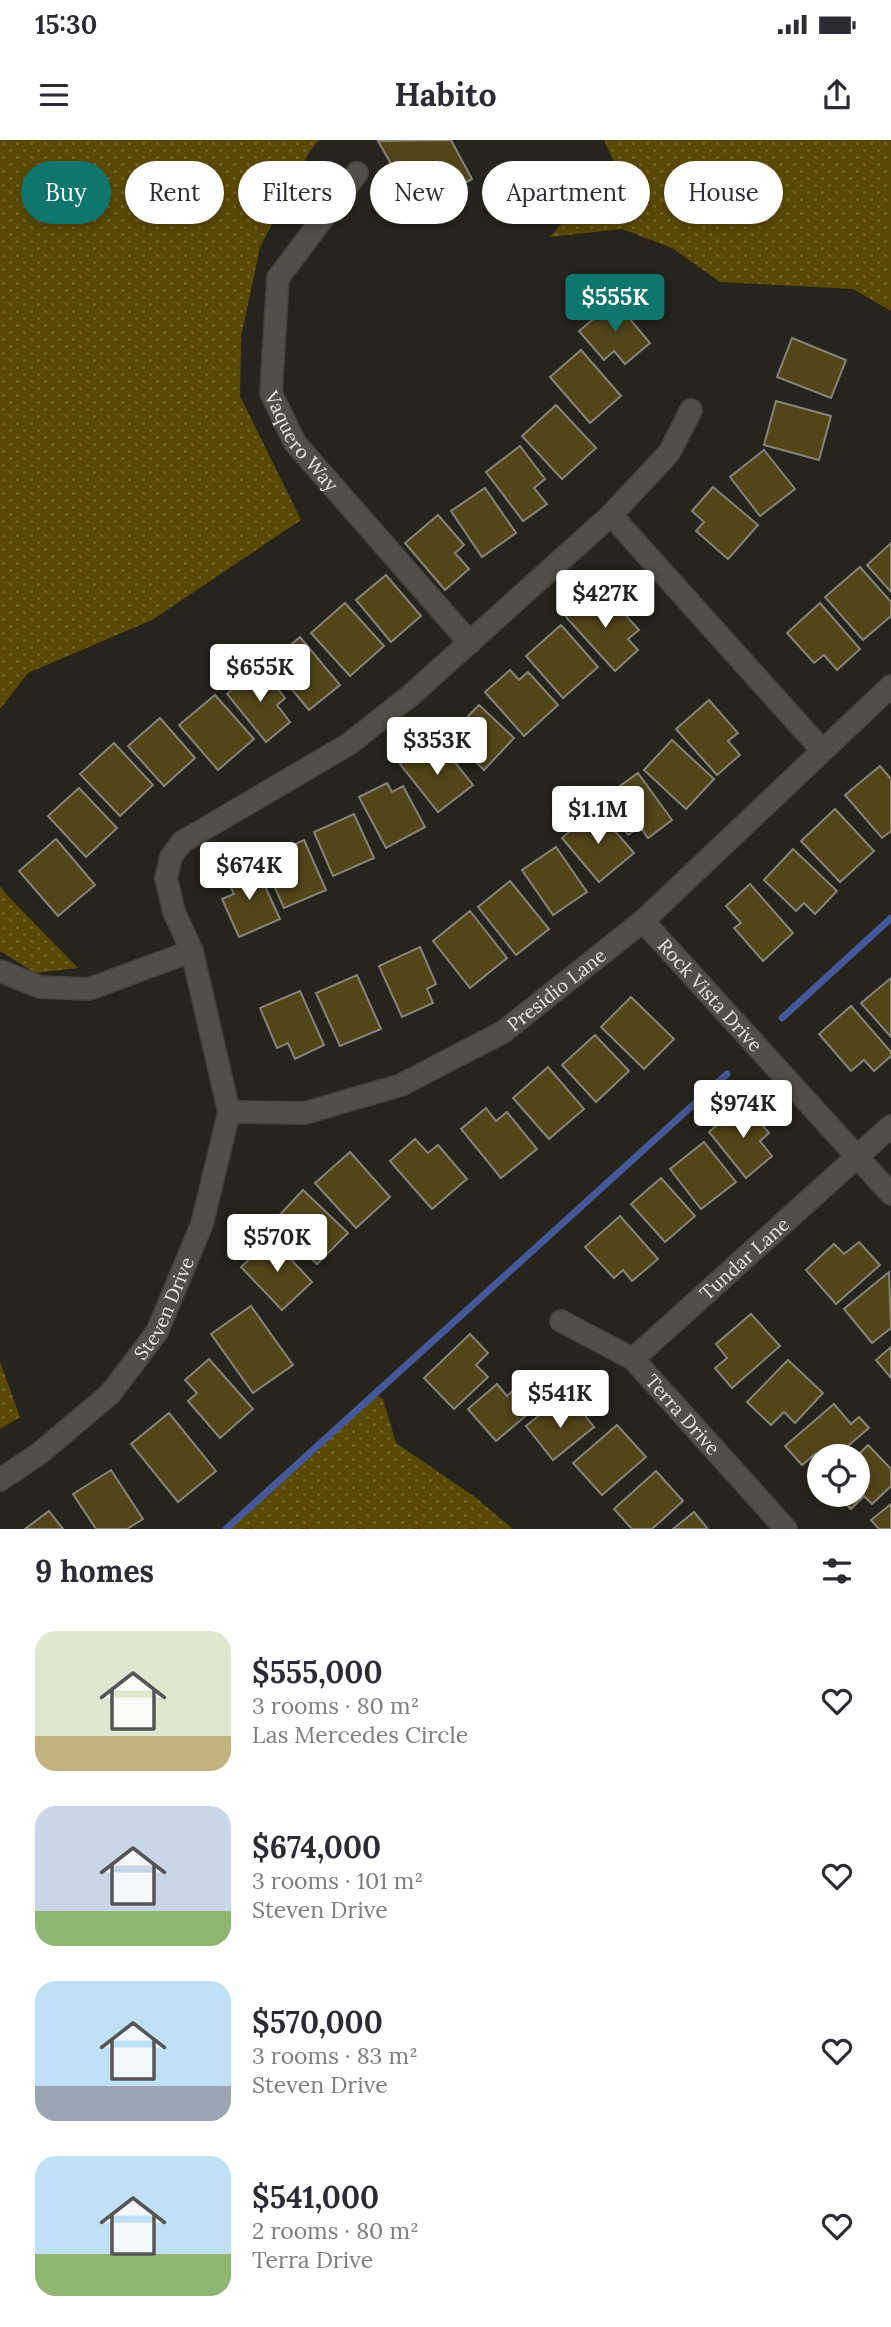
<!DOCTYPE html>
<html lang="en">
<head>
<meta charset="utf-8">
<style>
	body { margin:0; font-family:Lora,serif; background:#f7f7f7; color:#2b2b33; height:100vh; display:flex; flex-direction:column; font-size:26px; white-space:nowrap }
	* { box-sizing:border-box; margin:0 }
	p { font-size:23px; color:#7c7c81 }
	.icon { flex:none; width:38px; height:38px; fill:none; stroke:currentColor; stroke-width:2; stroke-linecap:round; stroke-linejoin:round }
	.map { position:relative; height:1389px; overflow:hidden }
	.sheet { display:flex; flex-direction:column; background:#fff; flex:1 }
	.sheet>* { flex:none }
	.guide { position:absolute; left:21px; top:21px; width:850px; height:63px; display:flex; gap:14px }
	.buttons { position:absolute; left:807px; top:1304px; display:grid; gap:14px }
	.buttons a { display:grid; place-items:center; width:63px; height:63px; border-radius:50%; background:#fff; box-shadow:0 4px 10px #0003; font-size:35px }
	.price { position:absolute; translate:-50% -60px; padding:0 16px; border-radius:7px; background:#fff; color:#222; font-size:23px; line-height:46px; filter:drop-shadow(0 2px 4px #0008) }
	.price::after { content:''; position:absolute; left:50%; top:42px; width:21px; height:16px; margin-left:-10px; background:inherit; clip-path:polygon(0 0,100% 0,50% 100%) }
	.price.selected { background:#0f766e; color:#fff }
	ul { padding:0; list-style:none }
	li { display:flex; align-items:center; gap:21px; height:175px; padding:0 35px }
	li span { display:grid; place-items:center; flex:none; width:196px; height:140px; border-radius:21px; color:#555 }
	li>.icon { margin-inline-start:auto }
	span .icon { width:84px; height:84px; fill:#fffc; stroke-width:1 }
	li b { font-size:30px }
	h2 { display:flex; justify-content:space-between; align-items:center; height:84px; padding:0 35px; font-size:30px }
	.tag { padding:0 24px; border-radius:32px; background:#fff; box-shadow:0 4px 10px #0003; font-size:24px; line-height:63px }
	.tag.selected { background:#0f766e; color:#fff }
	.status { display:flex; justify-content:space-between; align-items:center; height:49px; padding:0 35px; background:#fff; direction:ltr }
	.status svg { height:19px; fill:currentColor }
	header { display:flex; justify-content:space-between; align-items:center; height:91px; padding:0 35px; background:#fff; font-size:32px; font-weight:700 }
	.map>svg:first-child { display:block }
	.grass { fill:url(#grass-dots) }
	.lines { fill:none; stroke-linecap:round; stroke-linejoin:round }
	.stream { stroke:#455899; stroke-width:7 }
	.building { fill:#524619; stroke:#86837b; stroke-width:2 }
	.minor-casing { stroke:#43423c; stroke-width:24 }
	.minor { stroke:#524f48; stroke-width:21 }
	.labels { text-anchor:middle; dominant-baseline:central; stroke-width:6; stroke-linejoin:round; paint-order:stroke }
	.street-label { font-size:19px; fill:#e9e8e4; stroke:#1c1a14 }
</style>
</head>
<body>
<div class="status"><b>15:30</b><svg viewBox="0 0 49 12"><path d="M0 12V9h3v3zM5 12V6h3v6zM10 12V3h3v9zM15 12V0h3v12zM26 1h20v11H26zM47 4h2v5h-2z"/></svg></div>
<header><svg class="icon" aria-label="menu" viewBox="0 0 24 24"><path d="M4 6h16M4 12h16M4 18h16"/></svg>Habito<svg class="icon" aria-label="share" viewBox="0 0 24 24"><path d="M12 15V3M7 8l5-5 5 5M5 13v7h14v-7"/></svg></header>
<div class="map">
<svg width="891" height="1389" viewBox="0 0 891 1389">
	<defs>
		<pattern id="grass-dots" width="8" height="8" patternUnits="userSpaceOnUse" patternTransform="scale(1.75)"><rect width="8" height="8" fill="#5a4905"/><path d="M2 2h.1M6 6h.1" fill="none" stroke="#726329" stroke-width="1.8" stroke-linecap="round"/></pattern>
	</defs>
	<rect width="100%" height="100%" fill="#26241d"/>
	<g class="grass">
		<polygon points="0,0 319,0 310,11 260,107 241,197 240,256 301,380 152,480 28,533 0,569"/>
		<polygon points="604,0 891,0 891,171 853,149 720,142 672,108 622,89 550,97 614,22"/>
		<polygon points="0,746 8,756 78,828 35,833 0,811"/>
		<polygon points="0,1222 20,1277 0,1289"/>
		<polygon points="374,1254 383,1259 396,1303 475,1357 513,1389 227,1389"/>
	</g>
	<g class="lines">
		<g class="stream">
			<polyline points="782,878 891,778"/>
			<polyline points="226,1389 727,934"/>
		</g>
	</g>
	<g class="building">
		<polygon points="451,0 472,39 400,78 390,59 406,50 378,1"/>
		<polygon points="615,161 650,203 625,224 614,211 604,220 579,191"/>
		<polygon points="792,198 846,220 831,258 777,237"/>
		<polygon points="581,210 621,256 590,283 550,237"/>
		<polygon points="776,261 831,276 819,320 764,305"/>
		<polygon points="556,265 596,308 562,339 522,296"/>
		<polygon points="520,306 545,339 534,348 547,364 523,381 486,332"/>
		<polygon points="764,310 795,349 760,376 730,337"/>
		<polygon points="713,347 758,385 728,419 696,391 704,382 692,371"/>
		<polygon points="485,348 516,393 482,417 451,371"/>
		<polygon points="438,375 464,405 455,413 469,429 445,450 405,403"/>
		<polygon points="891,403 891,452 867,425"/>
		<polygon points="860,427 891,462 891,476 863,500 825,457"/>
		<polygon points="386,435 421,476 391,502 356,460"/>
		<polygon points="591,454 604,469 612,460 639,490 628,499 638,510 615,531 566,477"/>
		<polygon points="345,463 384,506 350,536 311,493"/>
		<polygon points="820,463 860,509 837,530 824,515 814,523 787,493"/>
		<polygon points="561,485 598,527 563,558 526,516"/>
		<polygon points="300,497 340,545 309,570 270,523"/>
		<polygon points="260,526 285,558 277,565 290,582 266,602 227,554"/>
		<polygon points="510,530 519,540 528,532 558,565 524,596 485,552"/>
		<polygon points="215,555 254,599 218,630 179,585"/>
		<polygon points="709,560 738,593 728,601 740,615 717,635 676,589"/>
		<polygon points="479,565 514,598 484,630 449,596"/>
		<polygon points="160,578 195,618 164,646 128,606"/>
		<polygon points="672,600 714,639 686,669 644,630"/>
		<polygon points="114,603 153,645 120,676 80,634"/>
		<polygon points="424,605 436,619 446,611 473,645 438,672 400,624"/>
		<polygon points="880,626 891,639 891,691 882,698 845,655"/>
		<polygon points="638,633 672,680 648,698 640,687 628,695 602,659"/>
		<polygon points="387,643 392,652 403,646 425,687 386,708 359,657"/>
		<polygon points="79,648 117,688 86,717 48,676"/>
		<polygon points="596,669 634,713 599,742 562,698"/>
		<polygon points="835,669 874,711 840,742 801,701"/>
		<polygon points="354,674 374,718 333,736 314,692"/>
		<polygon points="56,699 95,745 58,776 19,731"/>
		<polygon points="304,700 326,750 284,768 262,719"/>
		<polygon points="556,707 587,752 553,775 522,730"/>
		<polygon points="793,709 837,751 815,774 804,763 796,771 764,740"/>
		<polygon points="255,724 280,779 239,797 222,759 234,754 226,737"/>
		<polygon points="510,741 549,789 516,815 478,767"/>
		<polygon points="750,744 793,793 763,821 734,788 741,783 726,766"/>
		<polygon points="470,771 507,818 470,848 433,801"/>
		<polygon points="420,807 436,844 427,849 433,863 402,877 379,826"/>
		<polygon points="357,835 381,889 340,906 316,853"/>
		<polygon points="891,838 891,897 861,863"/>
		<polygon points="300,851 324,905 295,919 288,903 277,908 260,868"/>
		<polygon points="631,857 674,899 644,929 601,887"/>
		<polygon points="851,866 891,912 891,916 874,931 864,920 851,931 819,894"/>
		<polygon points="595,895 629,931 596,962 562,925"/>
		<polygon points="548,927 584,969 549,999 513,958"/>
		<polygon points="744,963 769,993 760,1001 772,1016 746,1038 709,992"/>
		<polygon points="486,968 496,981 507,972 537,1009 501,1038 461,989"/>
		<polygon points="415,999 428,1013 438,1005 467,1039 432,1069 390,1021"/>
		<polygon points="704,1002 736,1042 701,1069 670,1029"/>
		<polygon points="350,1012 390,1057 356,1088 315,1043"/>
		<polygon points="661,1038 695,1076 665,1102 631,1064"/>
		<polygon points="303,1050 348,1093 317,1124 273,1082"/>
		<polygon points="620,1076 658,1119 632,1141 623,1130 614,1138 585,1107"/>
		<polygon points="272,1099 312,1142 282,1170 241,1127"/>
		<polygon points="859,1102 880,1125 836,1164 806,1130 834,1104 844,1114"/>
		<polygon points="889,1132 891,1188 872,1203 844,1169"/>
		<polygon points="251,1166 293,1225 253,1253 211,1194"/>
		<polygon points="751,1174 780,1206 732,1248 715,1228 727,1218 716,1204"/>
		<polygon points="470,1194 488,1213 476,1225 488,1237 454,1269 424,1238"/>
		<polygon points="891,1207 891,1238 876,1220"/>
		<polygon points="209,1219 253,1269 220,1298 188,1261 197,1253 185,1240"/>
		<polygon points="788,1220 823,1253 795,1283 784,1272 771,1285 747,1262"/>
		<polygon points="497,1244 507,1256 517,1247 535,1268 496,1301 468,1269"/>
		<polygon points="576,1264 594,1287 553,1320 526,1286 551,1266 560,1276"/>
		<polygon points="834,1264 851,1284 859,1277 869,1288 836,1316 819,1318 815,1314 802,1325 785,1306"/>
		<polygon points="169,1273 216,1331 178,1362 131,1304"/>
		<polygon points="617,1285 646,1317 602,1355 573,1323"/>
		<polygon points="868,1305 891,1329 891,1346 872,1364 864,1356 851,1369 836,1354 858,1354 857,1316"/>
		<polygon points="111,1330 143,1379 127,1389 96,1389 73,1354"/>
		<polygon points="656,1331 683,1361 652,1389 632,1389 614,1369"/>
		<polygon points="891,1364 891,1389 879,1389 871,1380"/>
		<polygon points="49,1371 63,1389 25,1389"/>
		<polygon points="694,1372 708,1389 673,1389"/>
	</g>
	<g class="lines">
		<defs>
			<g id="minor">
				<path id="s1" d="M357 33 278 138 271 253 295 303 470 503"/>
				<polyline points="611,375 821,609"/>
				<path id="s2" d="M643 781 891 1054"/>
				<polyline points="0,831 40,847 89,849 192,811"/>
				<path id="s3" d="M229 972 305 973 401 945 503 892 643 781 891 546"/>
				<path id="s4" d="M561 1181 633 1219 786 1389"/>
				<path id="s5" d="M633 1219 891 986"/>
				<path id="s6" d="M0 1340 40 1313 110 1254 157 1192 202 1084 229 972 192 811 174 772 166 738 171 717 182 702 349 604 411 555 611 375 669 313 691 270"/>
			</g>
		</defs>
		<use href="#minor" class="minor-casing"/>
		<use href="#minor" class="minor"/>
	</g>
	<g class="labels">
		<g class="street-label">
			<text stroke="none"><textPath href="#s1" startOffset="304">Vaquero Way</textPath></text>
			<text stroke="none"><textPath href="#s3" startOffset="359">Presidio Lane</textPath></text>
			<text stroke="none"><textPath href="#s2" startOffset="100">Rock Vista Drive</textPath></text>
			<text stroke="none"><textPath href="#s5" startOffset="150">Tundar Lane</textPath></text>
			<text stroke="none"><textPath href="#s6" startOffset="242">Steven Drive</textPath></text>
			<text stroke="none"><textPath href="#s4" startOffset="156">Terra Drive</textPath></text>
		</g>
	</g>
</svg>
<div class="buttons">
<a><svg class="icon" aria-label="locate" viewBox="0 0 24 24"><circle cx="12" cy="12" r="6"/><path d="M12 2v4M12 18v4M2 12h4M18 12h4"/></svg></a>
</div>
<b class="price selected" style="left:615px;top:194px">$555K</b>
<b class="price" style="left:605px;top:490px">$427K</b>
<b class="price" style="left:260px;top:564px">$655K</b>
<b class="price" style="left:437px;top:637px">$353K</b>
<b class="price" style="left:598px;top:706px">$1.1M</b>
<b class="price" style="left:249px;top:762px">$674K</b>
<b class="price" style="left:743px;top:1000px">$974K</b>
<b class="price" style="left:277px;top:1134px">$570K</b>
<b class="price" style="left:560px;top:1290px">$541K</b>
<div class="guide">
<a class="tag selected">Buy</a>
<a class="tag">Rent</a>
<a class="tag">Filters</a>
<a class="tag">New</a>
<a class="tag">Apartment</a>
<a class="tag">House</a>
</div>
</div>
<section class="sheet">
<h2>9 homes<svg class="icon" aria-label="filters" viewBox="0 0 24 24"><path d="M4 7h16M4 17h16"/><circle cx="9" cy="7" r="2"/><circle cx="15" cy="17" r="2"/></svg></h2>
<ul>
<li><span style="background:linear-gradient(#dfe7d0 75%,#c2b280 0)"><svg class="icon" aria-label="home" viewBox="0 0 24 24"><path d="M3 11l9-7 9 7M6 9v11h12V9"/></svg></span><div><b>$555,000</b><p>3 rooms · 80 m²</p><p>Las Mercedes Circle</p></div><svg class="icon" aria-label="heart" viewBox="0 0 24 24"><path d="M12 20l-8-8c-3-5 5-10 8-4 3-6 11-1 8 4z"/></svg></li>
<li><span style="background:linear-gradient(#c9d6e8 75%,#8fb573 0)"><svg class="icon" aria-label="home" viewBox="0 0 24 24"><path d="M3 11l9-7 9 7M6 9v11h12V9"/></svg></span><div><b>$674,000</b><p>3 rooms · 101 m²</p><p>Steven Drive</p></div><svg class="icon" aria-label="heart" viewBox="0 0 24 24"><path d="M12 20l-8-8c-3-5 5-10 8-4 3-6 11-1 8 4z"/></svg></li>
<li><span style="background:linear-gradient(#bfe0f5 75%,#9aa5b1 0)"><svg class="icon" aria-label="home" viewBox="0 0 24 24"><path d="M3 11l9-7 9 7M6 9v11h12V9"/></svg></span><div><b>$570,000</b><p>3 rooms · 83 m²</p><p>Steven Drive</p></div><svg class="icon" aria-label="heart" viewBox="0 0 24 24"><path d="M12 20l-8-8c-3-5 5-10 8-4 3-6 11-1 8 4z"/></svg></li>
<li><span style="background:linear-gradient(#bfe0f5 70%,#8fb573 0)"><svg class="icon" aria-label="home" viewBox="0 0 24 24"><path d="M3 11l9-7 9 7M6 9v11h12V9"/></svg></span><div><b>$541,000</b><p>2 rooms · 80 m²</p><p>Terra Drive</p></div><svg class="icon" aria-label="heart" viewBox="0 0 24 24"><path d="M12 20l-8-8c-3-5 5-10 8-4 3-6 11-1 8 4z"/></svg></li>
</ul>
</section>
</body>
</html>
